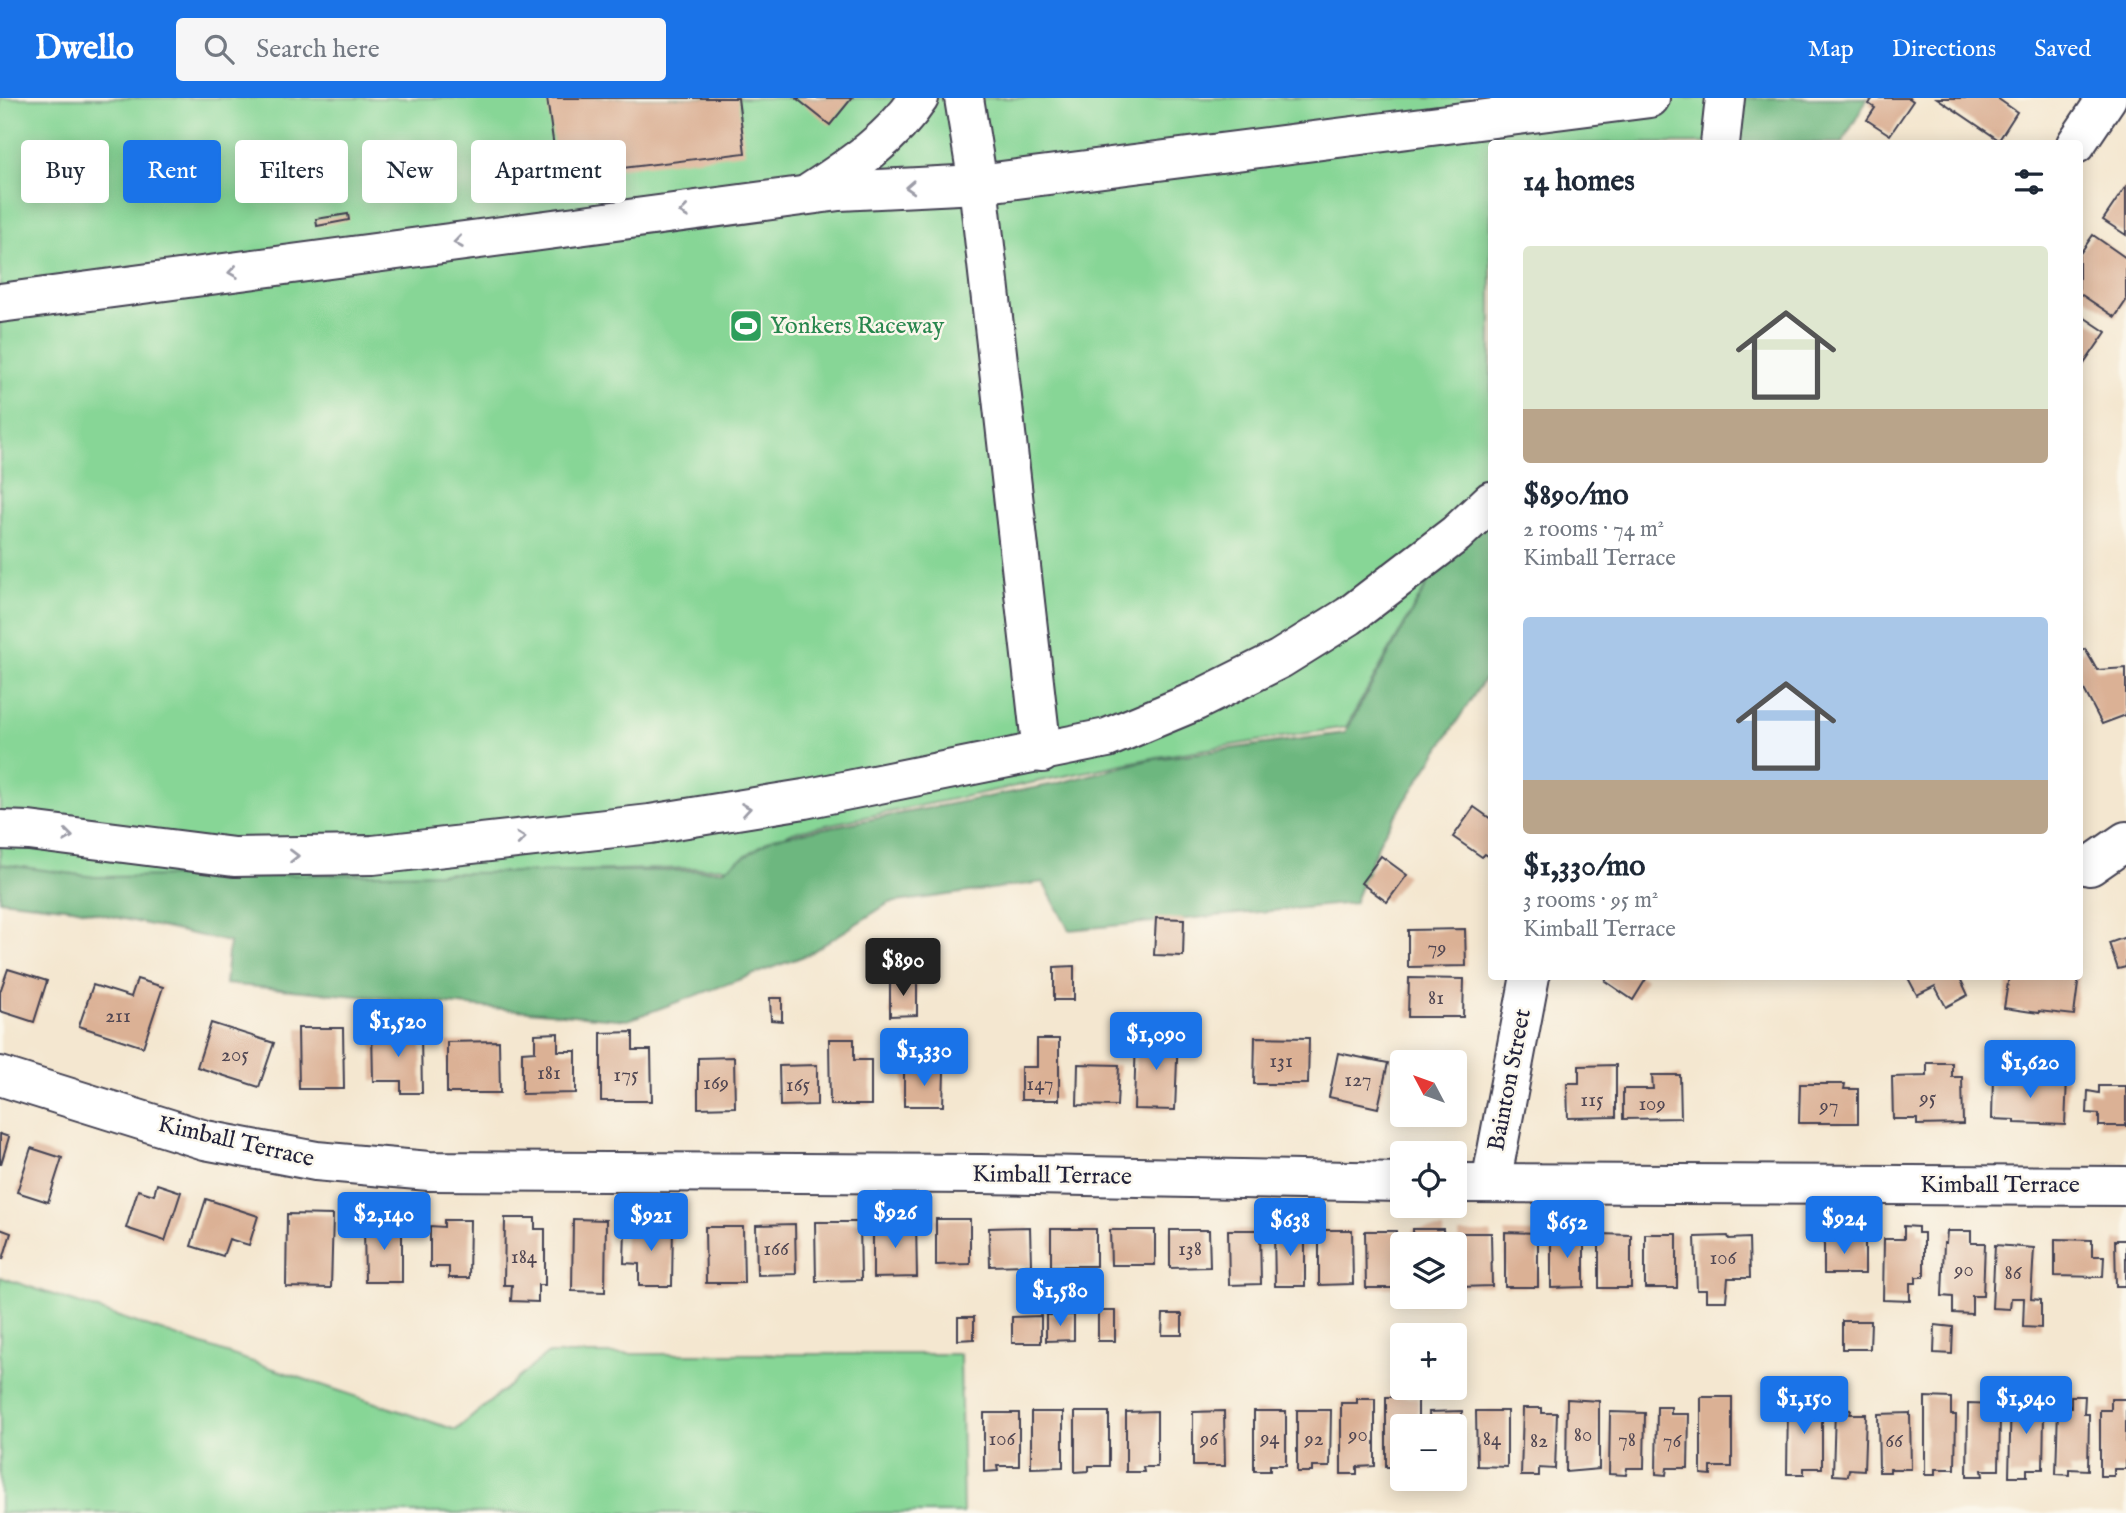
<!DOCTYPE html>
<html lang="en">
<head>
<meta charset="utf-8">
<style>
	body { margin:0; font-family:"IM FELL English",serif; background:#f6f6f7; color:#1f2937; height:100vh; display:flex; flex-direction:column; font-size:26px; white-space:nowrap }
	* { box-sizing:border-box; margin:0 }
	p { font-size:23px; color:#747a83 }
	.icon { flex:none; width:38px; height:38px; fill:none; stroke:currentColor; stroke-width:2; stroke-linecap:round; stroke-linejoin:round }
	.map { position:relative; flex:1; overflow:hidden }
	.panel { position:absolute; left:1488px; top:42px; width:595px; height:840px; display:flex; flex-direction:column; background:#fff; border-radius:7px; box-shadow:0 4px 18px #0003 }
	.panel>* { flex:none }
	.hud { position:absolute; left:21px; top:42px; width:665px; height:63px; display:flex; gap:14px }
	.needle { width:46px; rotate:311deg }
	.tools { position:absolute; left:1390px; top:952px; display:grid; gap:14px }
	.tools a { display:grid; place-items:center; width:77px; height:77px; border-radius:7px; background:#fff; box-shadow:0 4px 18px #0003; font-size:35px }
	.price { position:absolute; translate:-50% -60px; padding:0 16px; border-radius:7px; background:#1a73e8; color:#fff; font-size:23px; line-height:46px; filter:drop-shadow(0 2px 4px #0008) }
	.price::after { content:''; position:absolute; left:50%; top:42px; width:21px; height:16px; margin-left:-10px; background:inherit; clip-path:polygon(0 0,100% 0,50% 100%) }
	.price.on { background:#222; color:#fff }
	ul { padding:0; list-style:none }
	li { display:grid; align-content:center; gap:14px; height:371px; padding:0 35px }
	li span { display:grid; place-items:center; height:217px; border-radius:7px; color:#555 }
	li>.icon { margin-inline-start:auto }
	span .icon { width:126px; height:126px; fill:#fffc; stroke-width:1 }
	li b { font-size:30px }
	h2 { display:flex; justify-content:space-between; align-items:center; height:84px; padding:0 35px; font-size:30px }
	.chip { padding:0 24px; border-radius:7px; background:#fff; box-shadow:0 4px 18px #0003; font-size:24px; line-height:63px }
	.chip.on { background:#1a73e8; color:#fff }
	header { display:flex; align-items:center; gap:42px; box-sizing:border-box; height:98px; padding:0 35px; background:#1a73e8; color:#fff }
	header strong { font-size:33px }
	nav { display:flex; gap:38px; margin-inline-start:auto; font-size:24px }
	.search { width:490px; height:63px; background:#f6f6f7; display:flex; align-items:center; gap:18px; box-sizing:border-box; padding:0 24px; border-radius:7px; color:#747a83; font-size:26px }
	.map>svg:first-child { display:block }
	.green { fill:#87d696; stroke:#547c68; stroke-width:2 }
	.forest { fill:#6db77f; stroke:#486c5d; stroke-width:2 }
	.building { fill:#dbb195 }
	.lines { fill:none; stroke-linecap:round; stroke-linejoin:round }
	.minor-casing { stroke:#424051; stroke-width:42 }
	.minor { stroke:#fff; stroke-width:38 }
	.oneway { stroke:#9c9ca7 }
	.labels { text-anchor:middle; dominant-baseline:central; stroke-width:5; stroke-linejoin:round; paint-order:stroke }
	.number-label { font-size:21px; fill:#504652 }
	.leisure-label { font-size:24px; fill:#27864d; stroke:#fbf7ec; text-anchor:start }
	.street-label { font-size:24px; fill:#22223b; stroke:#fbf7ec }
</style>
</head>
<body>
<header>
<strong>Dwello</strong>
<div class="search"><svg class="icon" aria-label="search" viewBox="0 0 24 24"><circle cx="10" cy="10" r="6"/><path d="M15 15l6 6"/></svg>Search here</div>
<nav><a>Map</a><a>Directions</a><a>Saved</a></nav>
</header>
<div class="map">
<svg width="2126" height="1415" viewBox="0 0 2126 1415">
	<rect width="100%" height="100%" fill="#fbf7ec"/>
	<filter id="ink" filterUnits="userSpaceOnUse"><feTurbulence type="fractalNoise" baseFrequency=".0143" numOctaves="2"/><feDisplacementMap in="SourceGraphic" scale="14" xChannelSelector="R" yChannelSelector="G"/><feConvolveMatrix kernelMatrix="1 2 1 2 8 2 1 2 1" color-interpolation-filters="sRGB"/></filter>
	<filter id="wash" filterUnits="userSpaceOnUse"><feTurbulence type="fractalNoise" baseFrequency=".00686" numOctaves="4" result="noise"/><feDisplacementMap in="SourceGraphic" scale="28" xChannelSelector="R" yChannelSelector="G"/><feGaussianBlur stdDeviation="1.57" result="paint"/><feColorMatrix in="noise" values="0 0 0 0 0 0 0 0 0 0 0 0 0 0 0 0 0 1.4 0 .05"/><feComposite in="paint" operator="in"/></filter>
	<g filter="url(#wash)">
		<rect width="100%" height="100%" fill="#f4e7d0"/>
		<g class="green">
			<polygon points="0,0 1764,0 1763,45 1491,46 1491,411 1448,449 1346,629 1157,659 792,734 731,769 109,785 0,769"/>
			<polygon points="0,1179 456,1332 547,1256 960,1256 963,1415 0,1415"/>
		</g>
		<g class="forest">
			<polygon points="1741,0 1868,0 1842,45 1733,46"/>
			<polygon points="1491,411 1491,571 1381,740 1354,805 1069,832 1043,784 889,805 807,857 628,922 225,886 229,844 73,810 0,802 0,766 95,779 723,772 773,740 1055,686 1148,662 1345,635 1448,449"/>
		</g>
		<g id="blocks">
			<g class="building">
				<polygon points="547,0 738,0 745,55 558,78"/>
				<polygon points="796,0 852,0 830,27"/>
				<polygon points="1873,0 1909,0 1913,3 1890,37 1867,22 1875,10 1869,6"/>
				<polygon points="1937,0 1997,0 2017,14 1999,42"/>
				<polygon points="2126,88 2126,137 2103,122"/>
				<polygon points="348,116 349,122 317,128 316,121"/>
				<polygon points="2093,137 2126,160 2126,203 2115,219 2079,195 2079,157"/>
				<polygon points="2079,216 2106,234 2079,273"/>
				<polygon points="2085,551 2097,572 2126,570 2126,617 2102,626 2079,582 2079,555"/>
				<polygon points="1474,709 1491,721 1491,760 1485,756 1482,759 1453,739"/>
				<polygon points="1381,758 1407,777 1387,804 1361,785"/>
				<polygon points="1156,820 1184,821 1183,858 1154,857"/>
				<polygon points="1465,831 1466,868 1408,869 1408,832"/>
				<polygon points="2126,839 2126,869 2118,871 2109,845"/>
				<polygon points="1074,868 1074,902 1054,902 1054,869"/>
				<polygon points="8,871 47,883 34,924 0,913 0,894"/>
				<polygon points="1608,878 1642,878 1646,881 1633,902 1605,883"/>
				<polygon points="1907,878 1959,878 1968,897 1946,909 1935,888 1917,897"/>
				<polygon points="2009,878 2079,878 2074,917 2039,913 2039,915 2004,910"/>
				<polygon points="1409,880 1464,881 1463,919 1408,919"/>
				<polygon points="137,881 163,889 143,949 79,928 93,887 131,899"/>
				<polygon points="890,883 917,883 917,917 890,918"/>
				<polygon points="770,900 782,900 782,923 771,922"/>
				<polygon points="211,925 274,945 259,989 197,969"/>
				<polygon points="298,930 343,930 344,991 299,991"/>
				<polygon points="395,930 395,937 421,937 422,995 401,995 401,983 373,983 372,931"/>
				<polygon points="633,934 633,952 651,952 652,1003 601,1003 601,935"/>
				<polygon points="558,935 558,953 576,953 576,995 522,996 522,954 535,953 535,936"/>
				<polygon points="1136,936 1178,937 1175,1012 1134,1011"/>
				<polygon points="1255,939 1309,940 1308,986 1254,986"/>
				<polygon points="829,941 854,941 854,962 871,962 871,1007 830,1007"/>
				<polygon points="1037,941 1059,941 1059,1002 1021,1002 1021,969 1037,969"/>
				<polygon points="499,943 500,995 447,995 447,944"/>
				<polygon points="1338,955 1388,965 1378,1010 1329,999"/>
				<polygon points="1414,955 1451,963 1451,964 1412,964"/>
				<polygon points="734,959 735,1009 698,1010 698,960"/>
				<polygon points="1454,964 1463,965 1455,1001 1454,1001"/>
				<polygon points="1927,965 1952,965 1952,979 1962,979 1963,1026 1917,1027 1917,1021 1893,1021 1892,979 1927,978"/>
				<polygon points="1078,966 1119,967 1117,1008 1077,1007"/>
				<polygon points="817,967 817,1007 780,1008 779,968"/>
				<polygon points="1616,967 1616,1019 1568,1020 1567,985 1579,985 1579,968"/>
				<polygon points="904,973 944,973 943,1008 904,1008"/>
				<polygon points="1652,977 1680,977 1681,1020 1623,1021 1623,991 1653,991"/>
				<polygon points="1993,977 2067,980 2065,1027 2015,1025 2015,1022 1992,1021"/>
				<polygon points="1800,986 1845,986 1844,991 1858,991 1858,1025 1799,1025"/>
				<polygon points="2099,988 2126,988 2126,1028 2099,1028 2099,1016 2087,1015 2088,993 2099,995"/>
				<polygon points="0,1036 9,1039 1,1066 0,1066"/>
				<polygon points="31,1050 62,1060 48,1104 17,1094"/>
				<polygon points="157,1086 181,1094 165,1143 126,1130 138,1092 154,1097"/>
				<polygon points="206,1101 258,1118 249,1147 229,1141 223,1158 191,1148"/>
				<polygon points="287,1116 333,1117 331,1190 286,1189"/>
				<polygon points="383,1120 402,1120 402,1184 365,1184 364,1128 383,1127"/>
				<polygon points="505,1120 535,1120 535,1131 545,1131 545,1187 538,1187 538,1204 511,1203 512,1187 504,1187"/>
				<polygon points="573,1121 606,1122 605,1194 572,1193"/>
				<polygon points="936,1121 970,1121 970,1166 936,1167"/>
				<polygon points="444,1122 470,1122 469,1180 449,1180 449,1169 430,1169 430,1128 444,1129"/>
				<polygon points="815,1124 860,1124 861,1182 816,1183"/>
				<polygon points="873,1124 916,1124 917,1179 873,1180"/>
				<polygon points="639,1125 673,1125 672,1188 639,1188 639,1166 624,1165 625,1131 639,1131"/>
				<polygon points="795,1126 796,1176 757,1177 756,1127"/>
				<polygon points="1904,1128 1918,1129 1918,1135 1924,1135 1924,1179 1916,1179 1916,1185 1910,1185 1910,1203 1883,1202 1884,1141 1904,1141"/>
				<polygon points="705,1129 743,1129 744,1185 706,1185"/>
				<polygon points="1030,1129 1031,1167 990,1168 989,1130"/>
				<polygon points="0,1131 11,1135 3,1161 0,1160"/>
				<rect x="1051" y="1131" width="45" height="37"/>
				<polygon points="1305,1131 1305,1188 1275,1188 1274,1132"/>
				<polygon points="1413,1131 1443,1131 1444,1146 1413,1146"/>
				<polygon points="1110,1132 1155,1132 1155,1167 1111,1167"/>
				<polygon points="1170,1132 1209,1132 1210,1169 1170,1170"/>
				<polygon points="1228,1132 1260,1132 1261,1186 1229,1187"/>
				<polygon points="1319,1132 1352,1132 1353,1186 1319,1187"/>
				<polygon points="1365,1133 1396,1133 1397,1190 1366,1190"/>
				<polygon points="1947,1133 1971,1133 1971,1145 1985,1145 1983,1198 1972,1198 1972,1216 1953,1215 1953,1199 1942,1198 1944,1145 1946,1145"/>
				<polygon points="1505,1134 1538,1135 1538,1189 1505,1189"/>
				<polygon points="1551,1134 1584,1134 1584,1189 1551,1190"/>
				<polygon points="1459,1135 1491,1135 1492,1188 1460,1189"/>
				<polygon points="1599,1136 1631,1137 1631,1190 1599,1190"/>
				<rect x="1645" y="1136" width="32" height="54"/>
				<polygon points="1728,1138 1729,1141 1749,1140 1750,1180 1728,1180 1726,1203 1706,1203 1706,1192 1697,1192 1695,1139"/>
				<rect x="1824" y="1140" width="41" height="36"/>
				<polygon points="2055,1141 2092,1142 2092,1158 2104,1158 2103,1179 2055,1178"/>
				<polygon points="2115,1142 2126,1142 2126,1188 2116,1188"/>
				<polygon points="1995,1147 2034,1150 2031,1201 2041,1202 2041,1230 2023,1229 2024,1200 2011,1200 2010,1211 1992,1210"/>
				<rect x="1098" y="1213" width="17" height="30"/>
				<polygon points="1163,1216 1182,1216 1182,1237 1162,1237"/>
				<polygon points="1046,1217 1074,1217 1074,1242 1046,1243"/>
				<polygon points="1041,1218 1041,1245 1012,1245 1012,1219"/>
				<polygon points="958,1219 974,1219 974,1241 958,1242"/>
				<polygon points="1842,1223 1871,1223 1870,1251 1842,1251"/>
				<polygon points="1935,1227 1953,1229 1952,1256 1934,1255"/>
				<polygon points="2071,1298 2085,1298 2084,1316 2089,1316 2088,1372 2070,1371 2070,1377 2056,1376 2058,1310 2071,1310"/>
				<polygon points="1386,1299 1418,1299 1418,1328 1402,1328 1402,1369 1386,1369"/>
				<polygon points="1701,1299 1732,1299 1732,1369 1711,1369 1711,1377 1701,1376"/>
				<polygon points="1925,1299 1951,1300 1951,1317 1956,1317 1955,1371 1935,1371 1935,1377 1925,1377"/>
				<polygon points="2011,1300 2041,1300 2041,1316 2044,1316 2043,1371 2027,1371 2027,1378 2009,1378"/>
				<polygon points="1357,1301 1375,1301 1375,1368 1357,1369 1357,1376 1341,1376 1341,1305 1357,1305"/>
				<polygon points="1567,1301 1599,1303 1599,1371 1566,1374"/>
				<polygon points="2111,1301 2126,1301 2126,1371 2114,1371 2114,1378 2100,1378 2100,1312 2111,1312"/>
				<polygon points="1788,1302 1819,1302 1819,1317 1822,1317 1822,1370 1804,1370 1804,1376 1787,1376"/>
				<polygon points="1968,1305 1997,1306 1997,1317 2000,1317 1999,1372 1982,1372 1983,1378 1967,1378"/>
				<polygon points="1657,1309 1671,1309 1671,1316 1689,1316 1688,1370 1667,1370 1666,1377 1656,1376"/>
				<polygon points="1523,1310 1542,1310 1542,1315 1557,1315 1555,1371 1539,1370 1539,1378 1521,1378"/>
				<polygon points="1835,1311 1851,1312 1850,1316 1866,1316 1864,1372 1849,1371 1848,1378 1833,1377"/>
				<polygon points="1297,1312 1331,1312 1330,1369 1312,1369 1312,1374 1297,1374"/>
				<polygon points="1157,1313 1157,1369 1143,1369 1144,1374 1126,1374 1126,1314"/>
				<polygon points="1224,1313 1225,1368 1193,1368 1193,1314"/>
				<polygon points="1254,1313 1286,1313 1286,1367 1270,1367 1270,1373 1254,1373"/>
				<polygon points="1462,1313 1462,1368 1454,1368 1454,1328 1430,1328 1429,1314"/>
				<polygon points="1476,1313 1507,1313 1507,1369 1477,1368"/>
				<polygon points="1031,1314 1063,1314 1063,1369 1031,1370"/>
				<polygon points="1075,1314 1109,1314 1109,1368 1089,1368 1089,1373 1075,1374"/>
				<polygon points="1610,1314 1645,1315 1644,1370 1627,1370 1626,1377 1609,1376"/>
				<polygon points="984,1315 1019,1315 1019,1368 997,1368 998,1373 984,1374"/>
				<polygon points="1910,1315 1911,1371 1890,1371 1890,1374 1879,1374 1878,1316"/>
			</g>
		</g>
	</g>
	<g filter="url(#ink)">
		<use href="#blocks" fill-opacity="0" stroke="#424051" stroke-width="2"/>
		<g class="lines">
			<defs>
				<g id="minor">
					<polyline points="964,0 978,86 1042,655"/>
					<polyline points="1720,46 1725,0"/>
					<polyline points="2076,46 2107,0"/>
					<path d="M811 94C851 68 893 40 919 0"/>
					<polyline points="0,205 839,93 978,86 1650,0"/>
					<polyline points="0,732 29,733 234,759 373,757 650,726 804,701 1107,640 1196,603 1280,561 1349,518 1456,436 1491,403"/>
					<polyline points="2090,768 2126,743"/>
					<polyline points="0,978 205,1042 316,1063 429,1073 980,1076 1402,1084"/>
					<polyline points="1454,1085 2126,1088"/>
					<polyline points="1491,1085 1530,878"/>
				</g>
			</defs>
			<use href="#minor" class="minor-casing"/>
			<use href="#minor" class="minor"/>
		</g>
		<defs><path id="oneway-chevron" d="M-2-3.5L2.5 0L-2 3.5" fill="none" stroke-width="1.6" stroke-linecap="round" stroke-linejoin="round" transform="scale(1.75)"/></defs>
		<g class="oneway">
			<use href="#oneway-chevron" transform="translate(910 89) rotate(177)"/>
			<use href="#oneway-chevron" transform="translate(684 114) rotate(172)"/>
			<use href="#oneway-chevron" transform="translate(458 144) rotate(172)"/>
			<use href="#oneway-chevron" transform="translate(233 174) rotate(172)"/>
			<use href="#oneway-chevron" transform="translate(746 711) rotate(-9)"/>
			<use href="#oneway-chevron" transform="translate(68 738) rotate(7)"/>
			<use href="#oneway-chevron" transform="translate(521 740) rotate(-6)"/>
			<use href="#oneway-chevron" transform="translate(294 758) rotate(-1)"/>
		</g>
	</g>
	<defs>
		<symbol id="stadium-square" viewBox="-11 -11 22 22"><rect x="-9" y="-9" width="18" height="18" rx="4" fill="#2e9e5b" stroke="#fbf7ec"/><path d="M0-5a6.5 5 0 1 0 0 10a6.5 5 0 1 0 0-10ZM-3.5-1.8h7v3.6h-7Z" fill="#fff"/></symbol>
	</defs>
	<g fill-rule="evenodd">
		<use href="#stadium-square" x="727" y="209" width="38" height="38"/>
	</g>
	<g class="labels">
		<g class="number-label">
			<text x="1437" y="850">79</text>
			<text x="1436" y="900">81</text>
			<text x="118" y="918">211</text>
			<text x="235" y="957">205</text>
			<text x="1281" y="963">131</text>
			<text x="549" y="975">181</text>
			<text x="626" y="977">175</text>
			<text x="1358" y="982">127</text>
			<text x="716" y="985">169</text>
			<text x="1040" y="986">147</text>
			<text x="798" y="987">165</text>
			<text x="1928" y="1000">95</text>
			<text x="1592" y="1002">115</text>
			<text x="1652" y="1006">109</text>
			<text x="1829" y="1008">97</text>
			<text x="776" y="1151">166</text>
			<text x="1190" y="1151">138</text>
			<text x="524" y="1159">184</text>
			<text x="1723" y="1160">106</text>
			<text x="1964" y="1172">90</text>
			<text x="2013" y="1175">86</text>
			<text x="1358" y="1337">90</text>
			<text x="1583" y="1337">80</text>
			<text x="1270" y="1340">94</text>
			<text x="1002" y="1341">106</text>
			<text x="1209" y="1341">96</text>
			<text x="1314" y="1341">92</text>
			<text x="1492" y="1341">84</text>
			<text x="1627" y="1342">78</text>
			<text x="1539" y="1343">82</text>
			<text x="1672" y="1343">76</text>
			<text x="1894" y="1343">66</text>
		</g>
		<g class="leisure-label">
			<text x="770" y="228">Yonkers Raceway</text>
		</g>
		<g class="street-label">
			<text transform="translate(1510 982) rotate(-79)">Bainton Street</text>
			<text transform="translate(236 1044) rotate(13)">Kimball Terrace</text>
			<text transform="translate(1052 1078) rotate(1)">Kimball Terrace</text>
			<text x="2000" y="1087">Kimball Terrace</text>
		</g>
	</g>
</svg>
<div class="tools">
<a><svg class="needle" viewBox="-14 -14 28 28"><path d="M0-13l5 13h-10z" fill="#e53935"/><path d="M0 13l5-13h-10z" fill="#747a83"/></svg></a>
<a><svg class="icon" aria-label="locate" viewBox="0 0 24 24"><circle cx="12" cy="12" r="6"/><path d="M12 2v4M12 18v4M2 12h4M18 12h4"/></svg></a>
<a><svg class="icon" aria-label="layers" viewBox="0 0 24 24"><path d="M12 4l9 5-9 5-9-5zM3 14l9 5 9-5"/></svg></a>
<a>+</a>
<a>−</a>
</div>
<b class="price on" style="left:903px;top:900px">$890</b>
<b class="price" style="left:398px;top:961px">$1,520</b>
<b class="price" style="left:1156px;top:974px">$1,090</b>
<b class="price" style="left:924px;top:990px">$1,330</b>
<b class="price" style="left:2030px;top:1002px">$1,620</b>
<b class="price" style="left:895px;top:1152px">$926</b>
<b class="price" style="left:384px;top:1154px">$2,140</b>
<b class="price" style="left:651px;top:1155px">$921</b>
<b class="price" style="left:1844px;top:1158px">$924</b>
<b class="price" style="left:1290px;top:1160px">$638</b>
<b class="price" style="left:1567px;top:1162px">$652</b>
<b class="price" style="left:1060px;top:1230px">$1,580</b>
<b class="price" style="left:1804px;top:1338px">$1,150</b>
<b class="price" style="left:2026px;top:1338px">$1,940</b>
<div class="hud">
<a class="chip">Buy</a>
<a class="chip on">Rent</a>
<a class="chip">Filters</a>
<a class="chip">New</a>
<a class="chip">Apartment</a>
</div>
<section class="panel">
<h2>14 homes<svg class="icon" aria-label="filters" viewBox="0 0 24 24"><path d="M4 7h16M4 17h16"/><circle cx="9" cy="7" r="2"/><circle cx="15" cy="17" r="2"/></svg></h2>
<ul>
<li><span style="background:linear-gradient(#dfe7d0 75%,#b9a48a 0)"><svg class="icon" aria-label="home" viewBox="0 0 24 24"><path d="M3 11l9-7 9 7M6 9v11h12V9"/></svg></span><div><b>$890/mo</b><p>2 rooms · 74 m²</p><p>Kimball Terrace</p></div></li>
<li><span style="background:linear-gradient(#a9c7e8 75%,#b9a48a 0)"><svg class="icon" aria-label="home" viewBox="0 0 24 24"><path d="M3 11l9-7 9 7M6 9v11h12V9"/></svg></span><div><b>$1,330/mo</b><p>3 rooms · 95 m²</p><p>Kimball Terrace</p></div></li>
</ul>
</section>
</div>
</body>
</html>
